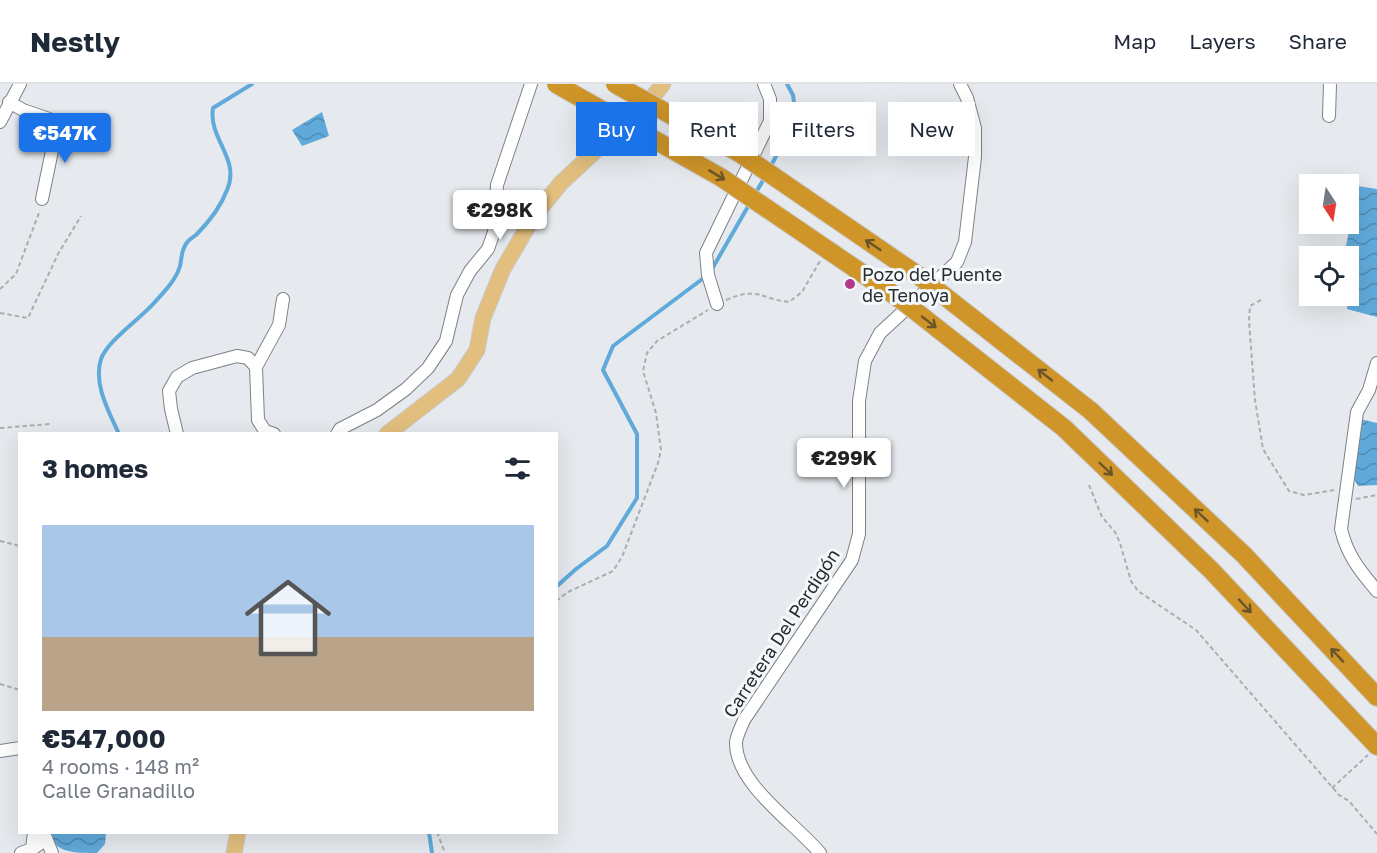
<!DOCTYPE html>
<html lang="en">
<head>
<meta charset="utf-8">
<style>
	body { margin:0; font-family:"Golos Text",sans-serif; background:#f2f2f3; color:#1f2937; height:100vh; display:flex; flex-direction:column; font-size:22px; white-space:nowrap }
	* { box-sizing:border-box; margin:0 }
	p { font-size:20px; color:#747a83 }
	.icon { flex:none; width:33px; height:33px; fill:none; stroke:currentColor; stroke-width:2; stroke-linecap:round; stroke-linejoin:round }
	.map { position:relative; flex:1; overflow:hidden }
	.side { position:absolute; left:18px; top:348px; width:540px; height:402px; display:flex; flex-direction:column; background:#fff; border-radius:0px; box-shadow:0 6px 24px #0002 }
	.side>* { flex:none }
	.hud { position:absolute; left:576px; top:18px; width:570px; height:54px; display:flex; gap:12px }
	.needle { width:39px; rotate:168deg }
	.controls { position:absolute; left:1299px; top:90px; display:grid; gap:12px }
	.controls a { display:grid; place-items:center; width:60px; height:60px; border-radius:0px; background:#fff; box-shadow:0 6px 24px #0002; font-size:30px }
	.price { position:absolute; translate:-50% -51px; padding:0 14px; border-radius:6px; background:#fff; color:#222; font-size:20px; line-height:39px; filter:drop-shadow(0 2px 3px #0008) }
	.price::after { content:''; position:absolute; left:50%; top:36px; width:18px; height:14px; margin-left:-9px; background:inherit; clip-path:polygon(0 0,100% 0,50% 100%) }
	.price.current { background:#1a73e8; color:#fff }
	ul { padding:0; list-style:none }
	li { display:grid; align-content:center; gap:12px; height:318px; padding:0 24px }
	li+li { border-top:2px solid #e0e1e3 }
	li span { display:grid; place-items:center; height:186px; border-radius:0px; color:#555 }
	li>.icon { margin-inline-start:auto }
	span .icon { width:108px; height:108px; fill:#fffc; stroke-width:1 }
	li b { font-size:26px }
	h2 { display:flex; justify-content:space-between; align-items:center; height:72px; padding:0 24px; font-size:26px }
	.tag { padding:0 21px; border-radius:0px; background:#fff; box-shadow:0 6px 24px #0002; font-size:21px; line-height:54px }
	.tag.current { background:#1a73e8; color:#fff }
	header { display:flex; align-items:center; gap:36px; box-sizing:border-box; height:84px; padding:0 30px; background:#fff; border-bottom:2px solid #e0e1e3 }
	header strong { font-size:28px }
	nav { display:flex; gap:33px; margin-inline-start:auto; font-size:21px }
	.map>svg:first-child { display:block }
	.water { fill:url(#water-waves) }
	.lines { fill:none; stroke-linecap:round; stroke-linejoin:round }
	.stream { stroke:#60aadb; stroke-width:4 }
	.minor-casing { stroke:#7d8185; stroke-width:14 }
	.major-casing { stroke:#c8c8c8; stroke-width:17 }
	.highway-casing { stroke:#c8c8c8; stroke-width:20 }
	.path { stroke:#aaadb1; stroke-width:2; stroke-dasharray:4.5 3; stroke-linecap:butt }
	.minor { stroke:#fff; stroke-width:12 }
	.major { stroke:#e2bf7e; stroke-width:15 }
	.highway { stroke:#cf9528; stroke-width:18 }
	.highway-bridge-casing { stroke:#c8c8c8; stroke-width:20; stroke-linecap:butt }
	.highway-bridge { stroke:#cf9528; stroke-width:18 }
	.oneway { stroke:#6c552b }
	.poi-dot { fill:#b2388a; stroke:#f3f8fc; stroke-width:2 }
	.labels { text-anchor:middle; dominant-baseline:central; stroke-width:6; stroke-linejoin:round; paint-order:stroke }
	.poi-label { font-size:18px; fill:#2a2b2d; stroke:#f3f8fc; text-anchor:start }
	.street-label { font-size:18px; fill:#2a2b2d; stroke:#f3f8fc }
</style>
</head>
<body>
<header>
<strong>Nestly</strong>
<nav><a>Map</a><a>Layers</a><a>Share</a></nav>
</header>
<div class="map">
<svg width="1377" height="769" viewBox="0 0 1377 769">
	<defs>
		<pattern id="water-waves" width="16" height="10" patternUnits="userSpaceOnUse" patternTransform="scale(1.5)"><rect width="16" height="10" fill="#60aadb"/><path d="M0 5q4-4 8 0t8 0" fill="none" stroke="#4f8bb2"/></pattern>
	</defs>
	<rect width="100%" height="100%" fill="#e6eaee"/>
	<g class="water">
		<polygon points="322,28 329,52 302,62 292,46"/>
		<polygon points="1358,102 1377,105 1377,233 1347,225 1356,177 1349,175 1348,172 1344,172"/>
		<polygon points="1360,335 1377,339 1377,401 1358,402 1353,393"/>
		<path d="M51 749H106L105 760 97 769C76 769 52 769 51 749Z"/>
	</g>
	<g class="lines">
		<g class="stream">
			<polyline points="770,84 796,33 793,11 787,0"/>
			<polyline points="755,110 765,93"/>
			<polyline points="712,185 750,119"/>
			<path d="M119 350C109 328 93 300 101 275 108 256 140 235 154 219 164 208 176 196 180 182 182 174 181 167 186 160 188 156 192 154 196 151 208 139 221 122 227 106 241 75 208 55 213 24L252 0"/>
			<polyline points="556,503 576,485 607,462 637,414 637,350 603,286 613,262 705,193"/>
			<polyline points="429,748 432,769"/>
		</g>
		<defs>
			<g id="minor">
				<polyline points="9,18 23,26 58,38 42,115"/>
				<polyline points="1329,32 1330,0"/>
				<polyline points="0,38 20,0"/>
				<polyline points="717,220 708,191 706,169 770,37 770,15 764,0"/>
				<path d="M1377 279 1369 306 1357 328 1341 445C1347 471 1360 487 1377 507"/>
				<polyline points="177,350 171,325 169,307 177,293 192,284 237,272 248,274 256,283"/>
				<polyline points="274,350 265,347 258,336 256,283 279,241 283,215"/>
				<polyline points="337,350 340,345 377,326 406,305 428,284 446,257 457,211 470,187 488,165 494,148 497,101 531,0"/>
				<polyline points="0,667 20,664"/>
				<polyline points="44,749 52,769"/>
				<polyline points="32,765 34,748"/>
				<polyline points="21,769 32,765 41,759 44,748"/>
				<path d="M820 769C795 739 735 700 736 658 737 651 741 643 744 636L852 476 859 450V317L865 277 880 249 957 178 965 158 975 73V44L967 14 960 0"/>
			</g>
			<g id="major">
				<polyline points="387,350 458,295 477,266 483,234 503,185 534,132 561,99 651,15 663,0"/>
				<polyline points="234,769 238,748"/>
			</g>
			<g id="highway">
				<polyline points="1091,327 1244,471 1377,613"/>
				<polyline points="1064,344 1211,486 1377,662"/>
			</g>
		</defs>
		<use href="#minor" class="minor-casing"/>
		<use href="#major" class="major-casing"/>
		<use href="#highway" class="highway-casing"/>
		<g class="path">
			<polyline points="0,205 16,190 40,126"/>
			<path d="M726 216C758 202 760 215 789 218L802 208 820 177"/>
			<polyline points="1261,216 1250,222 1249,237 1255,316 1263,365 1289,407 1304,411 1335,406"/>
			<polyline points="0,229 28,234 58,170 81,132"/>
			<polyline points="0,344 50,340"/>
			<polyline points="1089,401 1102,433 1115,448 1120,459 1131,497 1138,507 1196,546 1339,711 1349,717 1377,750"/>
			<polyline points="1356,415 1377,411"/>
			<polyline points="0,457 20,462"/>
			<polyline points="556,517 568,508 613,487 622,473 658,379 661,366 656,329 643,287 647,269 657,257 708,226"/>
			<polyline points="0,600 20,606"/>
			<polyline points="1332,704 1368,671"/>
			<polyline points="437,748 445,769"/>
		</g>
		<use href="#minor" class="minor"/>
		<use href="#major" class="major"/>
		<use href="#highway" class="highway"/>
		<defs>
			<g id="highway-bridge">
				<polyline points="556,0 722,94 900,215 1064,344"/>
				<polyline points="615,0 741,70 919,192 1091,327"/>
			</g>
		</defs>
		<use href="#highway-bridge" class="highway-bridge-casing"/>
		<use href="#highway-bridge" class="highway-bridge"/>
	</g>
	<defs><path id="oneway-shaft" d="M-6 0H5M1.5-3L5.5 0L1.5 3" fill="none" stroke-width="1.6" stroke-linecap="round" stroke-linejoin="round" transform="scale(1.5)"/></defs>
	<g class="oneway">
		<use href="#oneway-shaft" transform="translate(717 91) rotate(31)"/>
		<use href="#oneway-shaft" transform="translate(873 161) rotate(-146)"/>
		<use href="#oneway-shaft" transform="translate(929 238) rotate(38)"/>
		<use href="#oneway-shaft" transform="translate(1045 291) rotate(-142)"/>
		<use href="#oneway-shaft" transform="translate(1106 385) rotate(44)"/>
		<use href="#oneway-shaft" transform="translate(1201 431) rotate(-137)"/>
		<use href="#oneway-shaft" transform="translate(1245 522) rotate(47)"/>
		<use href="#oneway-shaft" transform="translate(1337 571) rotate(-133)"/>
	</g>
	<circle class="poi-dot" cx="850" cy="200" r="6"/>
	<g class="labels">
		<g class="poi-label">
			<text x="862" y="190">Pozo del Puente<tspan x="862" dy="21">de Tenoya</tspan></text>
		</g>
		<g class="street-label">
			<text transform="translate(781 549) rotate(-57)">Carretera Del Perdigón</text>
		</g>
	</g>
</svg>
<div class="controls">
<a><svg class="needle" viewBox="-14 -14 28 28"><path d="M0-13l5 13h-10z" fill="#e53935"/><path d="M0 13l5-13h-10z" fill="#747a83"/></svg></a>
<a><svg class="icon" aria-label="locate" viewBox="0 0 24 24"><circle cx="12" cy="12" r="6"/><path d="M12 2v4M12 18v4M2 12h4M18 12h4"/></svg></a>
</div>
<b class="price current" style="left:65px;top:80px">€547K</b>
<b class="price" style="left:500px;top:157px">€298K</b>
<b class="price" style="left:844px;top:405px">€299K</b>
<div class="hud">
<a class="tag current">Buy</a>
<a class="tag">Rent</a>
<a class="tag">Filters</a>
<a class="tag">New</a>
</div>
<section class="side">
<h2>3 homes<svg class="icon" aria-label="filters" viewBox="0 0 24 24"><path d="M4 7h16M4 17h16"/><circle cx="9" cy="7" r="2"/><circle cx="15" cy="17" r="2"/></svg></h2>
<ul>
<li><span style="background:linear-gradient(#a9c7e8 60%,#b9a48a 0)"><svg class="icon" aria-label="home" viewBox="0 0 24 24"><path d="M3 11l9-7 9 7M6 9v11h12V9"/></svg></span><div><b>€547,000</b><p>4 rooms · 148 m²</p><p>Calle Granadillo</p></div></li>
</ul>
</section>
</div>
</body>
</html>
